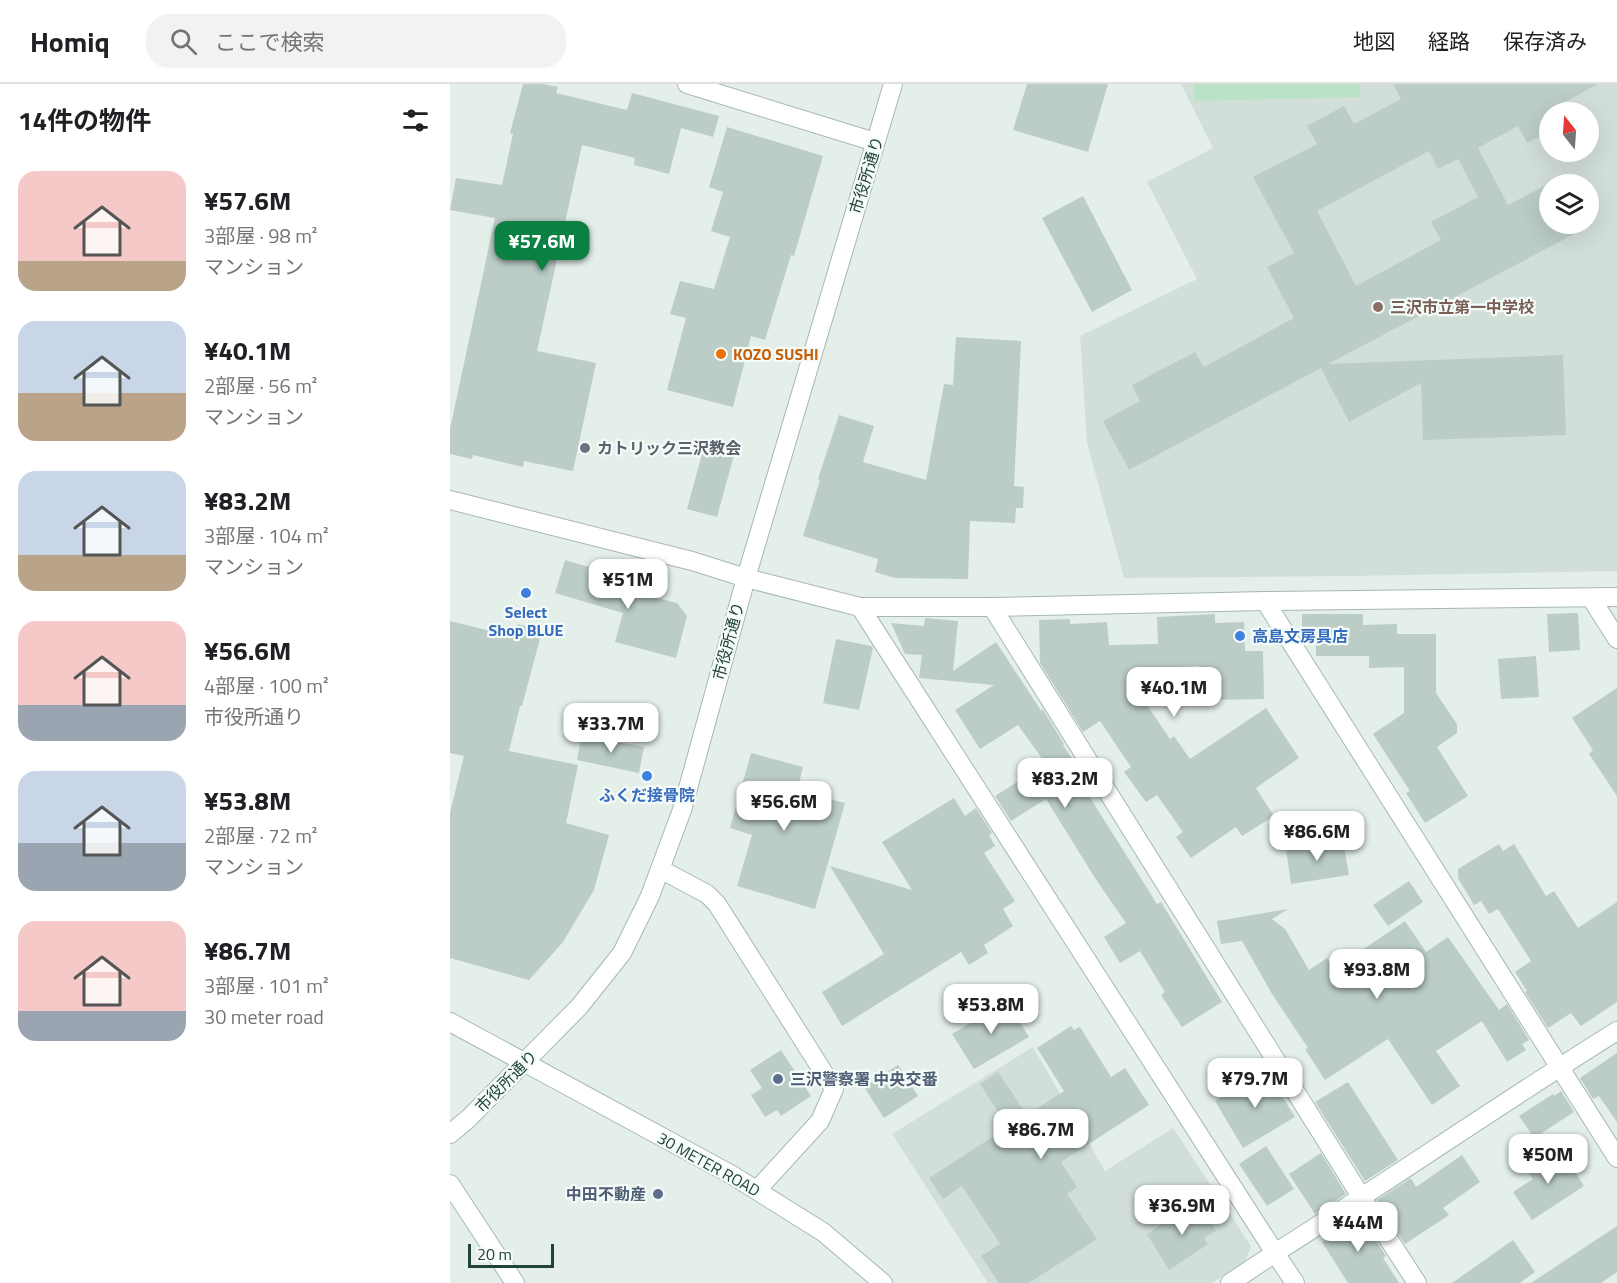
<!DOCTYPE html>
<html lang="ja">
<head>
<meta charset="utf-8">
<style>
	body { margin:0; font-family:"Titillium Web","Noto Sans JP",sans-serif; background:#f2f2f2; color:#202124; height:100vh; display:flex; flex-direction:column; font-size:22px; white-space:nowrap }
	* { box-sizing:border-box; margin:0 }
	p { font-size:20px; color:#757577 }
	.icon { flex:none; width:33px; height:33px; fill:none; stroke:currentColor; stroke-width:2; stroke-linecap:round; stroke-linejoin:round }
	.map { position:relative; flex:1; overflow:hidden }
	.sheet { display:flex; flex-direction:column; background:#fff; width:450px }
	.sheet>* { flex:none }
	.needle { width:39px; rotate:343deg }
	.fabs { position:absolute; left:1089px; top:18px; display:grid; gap:12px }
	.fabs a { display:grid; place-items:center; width:60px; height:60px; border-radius:50%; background:#fff; box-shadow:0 6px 24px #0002; font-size:30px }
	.scale { position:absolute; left:18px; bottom:15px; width:86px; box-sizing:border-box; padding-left:6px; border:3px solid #21433a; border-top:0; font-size:16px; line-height:21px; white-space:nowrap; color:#21433a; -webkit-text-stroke:4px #f5fbf8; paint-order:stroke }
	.price { position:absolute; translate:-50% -51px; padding:0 14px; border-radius:12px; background:#fff; color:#222; font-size:20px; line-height:39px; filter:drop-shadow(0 2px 3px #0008) }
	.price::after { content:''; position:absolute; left:50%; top:36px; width:18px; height:14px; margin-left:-9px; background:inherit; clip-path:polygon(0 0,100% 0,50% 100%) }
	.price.active { background:#0b8043; color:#fff }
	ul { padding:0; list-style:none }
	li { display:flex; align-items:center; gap:18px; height:150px; padding:0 18px }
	li span { display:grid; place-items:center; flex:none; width:168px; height:120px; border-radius:18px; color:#555 }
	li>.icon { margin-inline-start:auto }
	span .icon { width:72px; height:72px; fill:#fffc; stroke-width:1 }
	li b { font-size:26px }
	h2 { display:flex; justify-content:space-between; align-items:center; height:72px; padding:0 18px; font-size:26px }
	header { display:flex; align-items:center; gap:36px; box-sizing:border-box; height:84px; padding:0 30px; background:#fff; border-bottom:2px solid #e0e0e0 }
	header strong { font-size:28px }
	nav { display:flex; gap:33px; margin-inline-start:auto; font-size:21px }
	.search { width:420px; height:54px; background:#f2f2f2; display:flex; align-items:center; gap:15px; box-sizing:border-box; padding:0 21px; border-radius:24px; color:#757577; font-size:22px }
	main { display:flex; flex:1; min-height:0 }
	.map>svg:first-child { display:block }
	.built { fill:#d2dfd9; fill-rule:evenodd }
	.green { fill:#bae2c6 }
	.building { fill:#bbcdc6; fill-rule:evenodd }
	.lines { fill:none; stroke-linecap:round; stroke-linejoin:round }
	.minor-casing { stroke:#a6b8b2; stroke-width:20 }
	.tertiary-casing { stroke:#a6b8b2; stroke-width:20 }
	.minor { stroke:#fff; stroke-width:18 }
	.tertiary { stroke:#fff; stroke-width:18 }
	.education-dot { fill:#8d6e63; stroke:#f5fbf8; stroke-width:2 }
	.food-dot { fill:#e8710a; stroke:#f5fbf8; stroke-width:2 }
	.worship-dot { fill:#6b7280; stroke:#f5fbf8; stroke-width:2 }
	.shop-dot { fill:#3f7fe0; stroke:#f5fbf8; stroke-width:2 }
	.service-dot { fill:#5c6f8a; stroke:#f5fbf8; stroke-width:2 }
	.labels { text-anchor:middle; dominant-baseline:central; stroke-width:4.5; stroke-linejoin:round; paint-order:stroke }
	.street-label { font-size:16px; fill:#21433a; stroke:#f5fbf8 }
	.education-label { font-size:16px; font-weight:bold; fill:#785e54; stroke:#f5fbf8; text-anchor:start }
	.food-label { font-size:16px; font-weight:bold; fill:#c56008; stroke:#f5fbf8; text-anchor:start }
	.worship-label { font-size:16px; font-weight:bold; fill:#5b616d; stroke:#f5fbf8; text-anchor:start }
	.shop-label { font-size:16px; font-weight:bold; fill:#366cbe; stroke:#f5fbf8 }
	.service-label { font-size:16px; font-weight:bold; fill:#4e5e75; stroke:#f5fbf8; text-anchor:start }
</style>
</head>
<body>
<header>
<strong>Homiq</strong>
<div class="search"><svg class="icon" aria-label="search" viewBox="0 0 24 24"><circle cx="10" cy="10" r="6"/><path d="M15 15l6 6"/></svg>ここで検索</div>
<nav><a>地図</a><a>経路</a><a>保存済み</a></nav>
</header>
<main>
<section class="sheet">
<h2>14件の物件<svg class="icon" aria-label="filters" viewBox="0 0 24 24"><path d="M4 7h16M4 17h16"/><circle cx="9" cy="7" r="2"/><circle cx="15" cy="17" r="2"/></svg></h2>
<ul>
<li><span style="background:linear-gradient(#f6c9c9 75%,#b9a48a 0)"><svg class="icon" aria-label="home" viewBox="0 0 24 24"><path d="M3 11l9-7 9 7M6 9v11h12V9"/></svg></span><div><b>¥57.6M</b><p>3部屋 · 98 m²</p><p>マンション</p></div></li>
<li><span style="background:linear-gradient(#c9d6e8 60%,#b9a48a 0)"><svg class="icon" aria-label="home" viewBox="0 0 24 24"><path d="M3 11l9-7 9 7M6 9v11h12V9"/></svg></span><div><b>¥40.1M</b><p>2部屋 · 56 m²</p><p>マンション</p></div></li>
<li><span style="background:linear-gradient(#c9d6e8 70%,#b9a48a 0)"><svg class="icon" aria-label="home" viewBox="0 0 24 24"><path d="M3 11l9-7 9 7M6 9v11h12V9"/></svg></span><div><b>¥83.2M</b><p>3部屋 · 104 m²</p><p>マンション</p></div></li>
<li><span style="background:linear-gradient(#f6c9c9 70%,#9aa5b1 0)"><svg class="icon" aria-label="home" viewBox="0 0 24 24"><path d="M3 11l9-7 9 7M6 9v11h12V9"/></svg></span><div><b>¥56.6M</b><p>4部屋 · 100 m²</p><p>市役所通り</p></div></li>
<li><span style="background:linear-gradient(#c9d6e8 60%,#9aa5b1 0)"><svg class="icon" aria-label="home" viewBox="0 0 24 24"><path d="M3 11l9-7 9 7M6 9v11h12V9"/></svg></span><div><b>¥53.8M</b><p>2部屋 · 72 m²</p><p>マンション</p></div></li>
<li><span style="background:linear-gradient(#f6c9c9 75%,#9aa5b1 0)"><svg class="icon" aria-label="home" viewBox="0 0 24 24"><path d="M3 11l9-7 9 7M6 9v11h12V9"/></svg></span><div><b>¥86.7M</b><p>3部屋 · 101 m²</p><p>30 meter road</p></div></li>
</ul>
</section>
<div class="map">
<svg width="1167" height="1199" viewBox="0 0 1167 1199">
	<rect width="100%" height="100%" fill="#e4efea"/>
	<g class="built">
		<path d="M731 0H1167V487L902 492 674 494 637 359 630 252 747 195 697 98 763 64ZM1100 28H1138V68H1100ZM1100 100H1138V140H1100Z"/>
		<polygon points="583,963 655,1087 723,1044 801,1162 795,1178 762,1199 538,1199 442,1050"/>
	</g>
	<polygon class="green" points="744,0 910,0 910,13 744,17"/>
	<g class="building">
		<polygon points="73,0 94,0 108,3 106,9 177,26 182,9 269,32 263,53 231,44 219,90 184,81 185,74 132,61 87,267 146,279 123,387 74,377 73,383 23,371 22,375 0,370 0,345 45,134 0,126 6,94 52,101 63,50 60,49"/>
		<polygon points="577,0 658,0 638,68 563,46"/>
		<path d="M943 0H1148L1100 26V47L1077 59 1068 42 1028 64 1058 121 1100 99V140H1143L878 280 1113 271 1116 351 973 356 971 299 899 338 871 284 679 386 653 337 690 317 682 301 745 268 754 283 844 234 817 183 844 169 803 93 867 60 857 42 894 22 904 40 951 15ZM979 67 988 85 1008 75 1028 113 981 138 991 156 906 202 867 127Z"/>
		<polygon points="277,43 373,72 344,172 341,171 315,256 301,252 283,323 217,306 236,234 220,230 230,197 264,205 280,153 261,147 273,108 259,103"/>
		<polygon points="633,112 682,206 642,228 592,134"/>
		<polygon points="506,253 571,257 564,402 574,403 573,424 566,424 565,439 520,437 518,495 445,494 425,488 428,475 353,452 370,396 368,395 389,331 424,342 413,378 476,396 494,300 503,301"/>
		<polygon points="254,363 284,371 267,433 237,425"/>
		<polygon points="115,476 159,489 156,501 227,519 237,532 226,574 165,558 173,529 105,509"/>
		<polygon points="1128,529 1130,566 1099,568 1097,530"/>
		<polygon points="765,530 765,539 794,538 795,567 813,567 814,615 763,616 763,594 749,595 749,582 696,585 697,621 720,655 724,652 740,675 816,624 849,674 806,704 824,732 792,752 786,743 741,774 726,753 733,748 707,711 696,718 674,688 681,683 650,637 633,648 590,579 589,536 620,535 620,540 657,538 659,561 708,560 707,533"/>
		<polygon points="852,530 913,530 913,541 947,540 947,550 986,550 986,609 1007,640 1007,649 987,663 1018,712 975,739 956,709 960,707 923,650 954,629 954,583 919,584 919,572 866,572 866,554 852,554"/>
		<polygon points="475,534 508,537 503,587 546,558 592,628 592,624 614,660 613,661 639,701 634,704 707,820 711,818 772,918 732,943 711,911 715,908 690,867 670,879 654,853 676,839 645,794 596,715 561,737 545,712 596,680 568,641 530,665 505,626 544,601 469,594 472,571 455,570 441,539 474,542"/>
		<polygon points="0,537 65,553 68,540 92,547 72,622 70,622 59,667 128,681 116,739 159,751 144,806 113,858 79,896 0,874 0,729 14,672 0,669"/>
		<polygon points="386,555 421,562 423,564 409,626 373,619"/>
		<polygon points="1086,572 1089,613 1051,615 1048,575"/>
		<polygon points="1167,604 1167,712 1139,670 1143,666 1122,634"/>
		<polygon points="132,651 194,663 189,689 127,676"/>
		<polygon points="301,669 353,683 347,707 395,719 365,825 287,802 302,751 280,744"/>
		<polygon points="504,714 515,732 526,724 542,749 539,751 545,762 534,769 565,817 553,825 563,842 534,861 538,869 519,881 511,868 392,942 372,908 434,870 380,782 462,806 432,758"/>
		<polygon points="893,756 899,791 841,800 836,766"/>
		<polygon points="1049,760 1053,767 1064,760 1096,812 1104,807 1128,844 1167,818 1167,918 1131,942 1121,929 1098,944 1075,908 1077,907 1065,888 1081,877 1048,825 1039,830 1031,817 1024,821 1008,794 1008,785"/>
		<polygon points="959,797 973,818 938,842 923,821"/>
		<polygon points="838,825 822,835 835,845 859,886 877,874 884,885 955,837 976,868 998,853 1049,926 1057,920 1079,956 1072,960 1076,966 1057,978 1032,937 986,967 1010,1002 982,1021 938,955 875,996 855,965 858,964 822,910 792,857 771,860 767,837"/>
		<polygon points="557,917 579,953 524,985 502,950"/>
		<polygon points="621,942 624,946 630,943 661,993 675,984 699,1021 611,1078 627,1103 617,1110 647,1155 579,1199 549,1199 531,1172 550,1160 512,1102 493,1115 479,1094 558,1043 530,1000 548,988 577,1031 614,1007 587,964"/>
		<polygon points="331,966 361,1012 331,1032 327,1026 315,1033 301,1011 312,1004 300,986"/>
		<polygon points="1167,969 1167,1038 1149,1012 1143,1015 1130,994"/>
		<polygon points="448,981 468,1012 434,1034 414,1003"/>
		<polygon points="816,986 845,1033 793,1064 765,1017"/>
		<polygon points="898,998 948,1076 915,1097 865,1018"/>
		<polygon points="1111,1007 1124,1028 1084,1054 1069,1032 1103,1010 1104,1012"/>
		<polygon points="816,1062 844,1105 817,1122 789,1080"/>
		<polygon points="1110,1065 1134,1102 1082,1136 1063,1108 1083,1095 1077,1086"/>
		<polygon points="871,1069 896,1110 865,1130 839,1090"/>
		<polygon points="1012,1071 1030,1098 993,1124 999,1131 955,1160 927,1116 961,1094 966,1103"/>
		<polygon points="747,1118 766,1147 754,1154 758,1160 719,1186 697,1150"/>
		<polygon points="908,1129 936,1172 933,1174 949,1199 898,1199 872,1158 880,1153 877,1149"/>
		<polygon points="1167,1142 1167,1188 1151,1199 1081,1199"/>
		<polygon points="1063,1156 1085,1188 1070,1199 1002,1199"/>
	</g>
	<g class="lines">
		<defs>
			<g id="minor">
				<polyline points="237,0 425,58"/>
				<polyline points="1141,514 1167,555"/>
				<polyline points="815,517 1167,1074"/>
				<polyline points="410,523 542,523 815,517 1167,513"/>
				<polyline points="542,523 912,1114 967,1199"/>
				<polyline points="210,785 257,810 267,820 384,1005 370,1037 307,1106"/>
				<polyline points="0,1100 65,1199"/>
				<path d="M845 1199 825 1169C940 1096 1052 1019 1167 947"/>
			</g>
			<g id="tertiary">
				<polyline points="0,416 242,477 296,494 410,523 825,1169 780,1199"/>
				<polyline points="0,938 282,1091 373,1148 433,1199"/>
				<polyline points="0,1050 19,1034 129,923 172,869 200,812 232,726 296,494 443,0"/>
			</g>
		</defs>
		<use href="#minor" class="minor-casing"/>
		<use href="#tertiary" class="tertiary-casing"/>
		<use href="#minor" class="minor"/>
		<use href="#tertiary" class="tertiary"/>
	</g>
	<circle class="education-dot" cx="928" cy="223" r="6"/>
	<circle class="food-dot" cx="271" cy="270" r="6"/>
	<circle class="worship-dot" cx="135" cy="364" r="6"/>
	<g class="shop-dot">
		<circle cx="76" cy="509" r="6"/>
		<circle cx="790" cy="552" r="6"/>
		<circle cx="197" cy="692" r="6"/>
	</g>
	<g class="service-dot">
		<circle cx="328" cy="995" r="6"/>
		<circle cx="208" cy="1110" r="6"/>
	</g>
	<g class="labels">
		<g class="street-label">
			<text transform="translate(416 91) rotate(-73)">市役所通り</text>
			<text transform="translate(278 557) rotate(-75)">市役所通り</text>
			<text transform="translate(56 997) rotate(-45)">市役所通り</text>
			<text transform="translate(259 1080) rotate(29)">30 METER ROAD</text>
		</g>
		<g class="education-label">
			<text x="940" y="223">三沢市立第一中学校</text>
		</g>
		<g class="food-label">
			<text x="283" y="270">KOZO SUSHI</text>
		</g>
		<g class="worship-label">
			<text x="147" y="364">カトリック三沢教会</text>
		</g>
		<g class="shop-label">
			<text x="76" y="528">Select<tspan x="76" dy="18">Shop BLUE</tspan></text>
			<text x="802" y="552" text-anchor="start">高島文房具店</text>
			<text x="197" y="711">ふくだ接骨院</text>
		</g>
		<g class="service-label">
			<text x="340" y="995">三沢警察署 中央交番</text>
			<text x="196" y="1110" text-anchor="end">中田不動産</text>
		</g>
	</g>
</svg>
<div class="fabs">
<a><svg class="needle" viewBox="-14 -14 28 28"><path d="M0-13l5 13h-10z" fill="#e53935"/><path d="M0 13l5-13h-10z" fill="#757577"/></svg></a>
<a><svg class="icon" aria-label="layers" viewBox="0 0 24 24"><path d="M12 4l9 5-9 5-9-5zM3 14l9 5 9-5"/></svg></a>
</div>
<div class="scale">20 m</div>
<b class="price active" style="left:92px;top:188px">¥57.6M</b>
<b class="price" style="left:178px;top:526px">¥51M</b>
<b class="price" style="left:724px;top:634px">¥40.1M</b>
<b class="price" style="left:161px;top:670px">¥33.7M</b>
<b class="price" style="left:615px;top:725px">¥83.2M</b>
<b class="price" style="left:334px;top:748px">¥56.6M</b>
<b class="price" style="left:867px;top:778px">¥86.6M</b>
<b class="price" style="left:927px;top:916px">¥93.8M</b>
<b class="price" style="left:541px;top:951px">¥53.8M</b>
<b class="price" style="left:805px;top:1025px">¥79.7M</b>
<b class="price" style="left:591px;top:1076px">¥86.7M</b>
<b class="price" style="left:1098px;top:1101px">¥50M</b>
<b class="price" style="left:732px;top:1152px">¥36.9M</b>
<b class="price" style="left:908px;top:1169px">¥44M</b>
</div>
</main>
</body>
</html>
